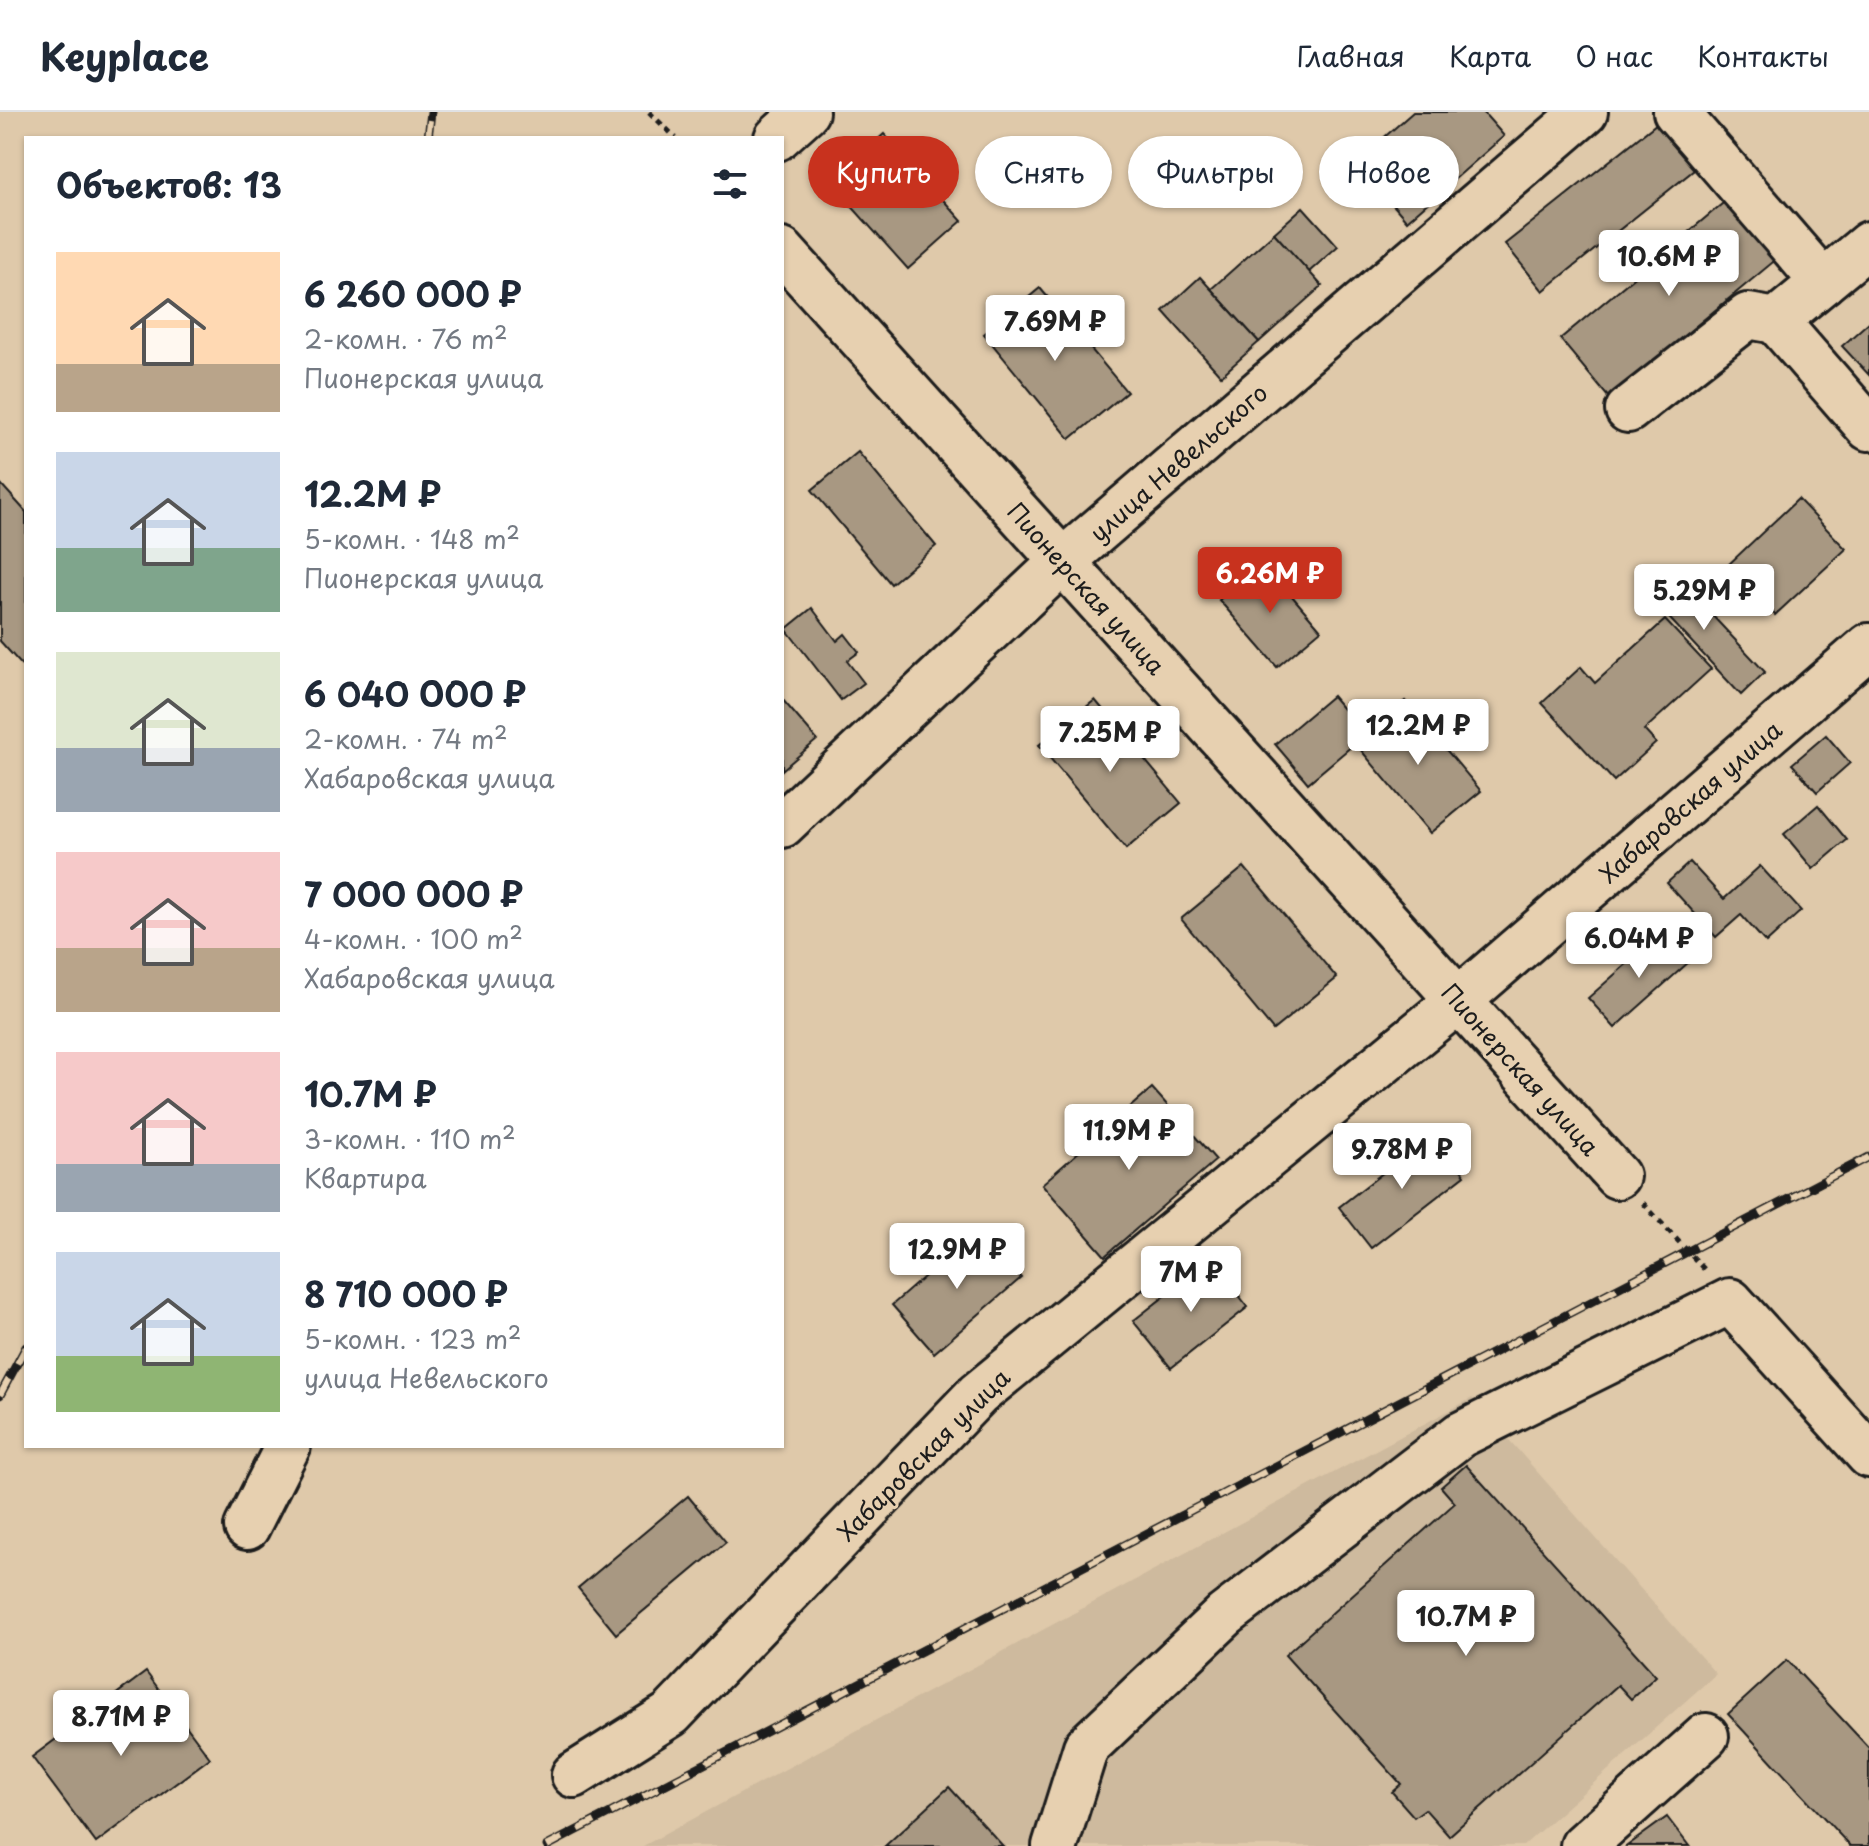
<!DOCTYPE html>
<html lang="ru">
<head>
<meta charset="utf-8">
<style>
	body { margin:0; font-family:"Playpen Sans",sans-serif; background:#f2f2f3; color:#1f2937; height:100vh; display:flex; flex-direction:column; font-size:30px; white-space:nowrap }
	* { box-sizing:border-box; margin:0 }
	p { font-size:26px; color:#747a83 }
	.icon { flex:none; width:44px; height:44px; fill:none; stroke:currentColor; stroke-width:2; stroke-linecap:round; stroke-linejoin:round }
	.map { position:relative; flex:1; overflow:hidden }
	.details { position:absolute; left:24px; top:24px; width:760px; height:1312px; display:flex; flex-direction:column; background:#fff; border-radius:0px; box-shadow:0 2px 6px #0004 }
	.details>* { flex:none }
	.hud { position:absolute; left:808px; top:24px; width:760px; height:72px; display:flex; gap:16px }
	.price { position:absolute; translate:-50% -68px; padding:0 18px; border-radius:8px; background:#fff; color:#222; font-size:26px; line-height:52px; filter:drop-shadow(0 2px 4px #0008) }
	.price::after { content:''; position:absolute; left:50%; top:48px; width:24px; height:18px; margin-left:-12px; background:inherit; clip-path:polygon(0 0,100% 0,50% 100%) }
	.price.on { background:#c8321e; color:#fff }
	ul { padding:0; list-style:none }
	li { display:flex; align-items:center; gap:24px; height:200px; padding:0 32px }
	li span { display:grid; place-items:center; flex:none; width:224px; height:160px; border-radius:0px; color:#555 }
	li>.icon { margin-inline-start:auto }
	span .icon { width:96px; height:96px; fill:#fffc; stroke-width:1 }
	li b { font-size:34px }
	h2 { display:flex; justify-content:space-between; align-items:center; height:96px; padding:0 32px; font-size:34px }
	.pill { padding:0 28px; border-radius:36px; background:#fff; box-shadow:0 2px 6px #0004; font-size:28px; line-height:72px }
	.pill.on { background:#c8321e; color:#fff }
	header { display:flex; align-items:center; gap:48px; box-sizing:border-box; height:112px; padding:0 40px; background:#fff; border-bottom:2px solid #e0e1e3 }
	header strong { font-size:38px }
	nav { display:flex; gap:44px; margin-inline-start:auto; font-size:28px }
	.map>svg:first-child { display:block }
	.built { fill:#ceba9e }
	.building { fill:#a89882; stroke:#1c1c1c; stroke-width:2 }
	.lines { fill:none; stroke-linecap:round; stroke-linejoin:round }
	.minor-casing { stroke:#1c1c1c; stroke-width:50 }
	.path { stroke:#1c1c1c; stroke-width:5; stroke-dasharray:6 6; stroke-linecap:butt }
	.minor { stroke:#e7d0b0; stroke-width:44 }
	.rail-casing { stroke:#1c1c1c; stroke-width:9 }
	.rail { stroke:#e7d0b0; stroke-width:6; stroke-dasharray:18; stroke-linecap:butt }
	.labels { text-anchor:middle; dominant-baseline:central; stroke-width:6; stroke-linejoin:round; paint-order:stroke }
	.street-label { font-size:24px; fill:#1c1c1c; stroke:#e7d0b0 }
</style>
</head>
<body>
<header>
<strong>Keyplace</strong>
<nav><a>Главная</a><a>Карта</a><a>О нас</a><a>Контакты</a></nav>
</header>
<div class="map">
<svg width="1869" height="1734" viewBox="0 0 1869 1734">
	<rect width="100%" height="100%" fill="#dfc9aa"/>
	<filter id="ink" filterUnits="userSpaceOnUse"><feTurbulence type="fractalNoise" baseFrequency=".0125" numOctaves="2"/><feDisplacementMap in="SourceGraphic" scale="16" xChannelSelector="R" yChannelSelector="G"/><feConvolveMatrix kernelMatrix="1 2 1 2 8 2 1 2 1" color-interpolation-filters="sRGB"/></filter>
	<g filter="url(#ink)">
		<polygon class="built" points="1472,1286 1716,1562 1523,1734 643,1734"/>
		<g class="building">
			<polygon points="1413,0 1483,0 1504,24 1407,109 1356,50"/>
			<polygon points="1661,8 1699,54 1543,179 1505,132"/>
			<polygon points="884,22 962,109 908,157 830,70"/>
			<polygon points="1728,87 1778,146 1609,286 1560,227"/>
			<polygon points="1303,95 1338,134 1309,160 1274,121"/>
			<polygon points="1274,121 1322,174 1259,230 1211,177"/>
			<polygon points="1200,165 1259,230 1221,264 1163,199"/>
			<polygon points="1040,176 1127,280 1070,327 984,222"/>
			<polygon points="1869,210 1869,263 1842,234"/>
			<polygon points="858,340 936,434 891,472 812,378"/>
			<polygon points="0,371 26,400 26,558 0,529"/>
			<polygon points="1798,387 1846,437 1775,503 1728,453"/>
			<polygon points="1263,450 1321,518 1277,555 1219,488"/>
			<polygon points="1668,456 1765,560 1741,583 1644,479"/>
			<polygon points="812,496 837,529 845,522 859,540 847,549 864,571 841,588 786,517"/>
			<polygon points="1665,508 1711,557 1644,618 1656,631 1614,669 1542,591 1581,555 1595,571"/>
			<polygon points="1332,584 1365,623 1308,671 1275,632"/>
			<polygon points="782,587 817,628 782,658"/>
			<polygon points="1095,588 1181,691 1126,737 1039,633"/>
			<polygon points="1405,589 1481,679 1430,721 1355,631"/>
			<polygon points="1826,623 1850,651 1817,680 1792,652"/>
			<polygon points="1818,693 1847,728 1813,757 1784,722"/>
			<polygon points="1690,750 1724,787 1760,754 1801,799 1766,831 1741,803 1716,825 1667,771"/>
			<polygon points="1244,755 1337,866 1273,918 1181,807"/>
			<polygon points="1663,820 1689,850 1615,916 1588,886"/>
			<polygon points="1152,976 1216,1048 1105,1144 1042,1072"/>
			<polygon points="1433,1022 1465,1063 1371,1136 1339,1095"/>
			<polygon points="979,1117 1021,1166 934,1241 892,1193"/>
			<polygon points="1211,1148 1248,1195 1171,1256 1133,1209"/>
			<polygon points="1466,1353 1656,1564 1631,1587 1618,1573 1449,1724 1425,1697 1414,1705 1392,1680 1401,1672 1285,1543 1455,1391 1441,1375"/>
			<polygon points="688,1384 726,1430 616,1522 578,1476"/>
			<polygon points="1787,1548 1869,1636 1869,1734 1850,1734 1728,1602"/>
			<polygon points="146,1560 210,1646 96,1731 32,1645"/>
			<polygon points="949,1675 1003,1734 885,1734"/>
			<polygon points="1667,1705 1689,1734 1627,1734"/>
		</g>
		<g class="lines">
			<defs>
				<g id="minor">
					<polyline points="1676,0 1823,170"/>
					<polyline points="777,26 806,0"/>
					<polyline points="1869,132 1776,209 1869,316"/>
					<polyline points="782,139 1617,1064"/>
					<polyline points="1628,298 1748,204 1776,209"/>
					<polyline points="782,713 1063,449 1585,0"/>
					<polyline points="247,1415 288,1334"/>
					<polyline points="574,1663 671,1602 978,1282 1459,888 1869,534"/>
					<polyline points="1055,1734 1086,1635 1225,1503 1460,1323 1730,1189 1869,1343"/>
					<polyline points="1583,1734 1706,1624"/>
				</g>
			</defs>
			<use href="#minor" class="minor-casing"/>
			<g class="path">
				<polyline points="649,0 676,26"/>
				<polyline points="1643,1091 1704,1157"/>
			</g>
			<use href="#minor" class="minor"/>
			<defs>
				<g id="rail">
					<polyline points="428,26 431,0"/>
					<polyline points="0,1283 26,1235"/>
					<polyline points="547,1734 1869,1045"/>
				</g>
			</defs>
			<use href="#rail" class="rail-casing"/>
			<use href="#rail" class="rail"/>
		</g>
	</g>
	<g class="labels">
		<g class="street-label">
			<text transform="translate(1178 350) rotate(-41)">улица Невельского</text>
			<text transform="translate(1087 476) rotate(48)">Пионерская улица</text>
			<text transform="translate(1690 689) rotate(-41)">Хабаровская улица</text>
			<text transform="translate(1521 957) rotate(48)">Пионерская улица</text>
			<text transform="translate(923 1342) rotate(-45)">Хабаровская улица</text>
		</g>
	</g>
</svg>
<b class="price" style="left:1669px;top:186px">10.6M ₽</b>
<b class="price" style="left:1055px;top:251px">7.69M ₽</b>
<b class="price on" style="left:1270px;top:503px">6.26M ₽</b>
<b class="price" style="left:1704px;top:520px">5.29M ₽</b>
<b class="price" style="left:1418px;top:655px">12.2M ₽</b>
<b class="price" style="left:1110px;top:662px">7.25M ₽</b>
<b class="price" style="left:1639px;top:868px">6.04M ₽</b>
<b class="price" style="left:1129px;top:1060px">11.9M ₽</b>
<b class="price" style="left:1402px;top:1079px">9.78M ₽</b>
<b class="price" style="left:957px;top:1179px">12.9M ₽</b>
<b class="price" style="left:1191px;top:1202px">7M ₽</b>
<b class="price" style="left:1466px;top:1546px">10.7M ₽</b>
<b class="price" style="left:121px;top:1646px">8.71M ₽</b>
<div class="hud">
<a class="pill on">Купить</a>
<a class="pill">Снять</a>
<a class="pill">Фильтры</a>
<a class="pill">Новое</a>
</div>
<section class="details">
<h2>Объектов: 13<svg class="icon" aria-label="filters" viewBox="0 0 24 24"><path d="M4 7h16M4 17h16"/><circle cx="9" cy="7" r="2"/><circle cx="15" cy="17" r="2"/></svg></h2>
<ul>
<li><span style="background:linear-gradient(#ffd9b3 70%,#b9a48a 0)"><svg class="icon" aria-label="home" viewBox="0 0 24 24"><path d="M3 11l9-7 9 7M6 9v11h12V9"/></svg></span><div><b>6 260 000 ₽</b><p>2-комн. · 76 m²</p><p>Пионерская улица</p></div></li>
<li><span style="background:linear-gradient(#c9d6e8 60%,#7fa58c 0)"><svg class="icon" aria-label="home" viewBox="0 0 24 24"><path d="M3 11l9-7 9 7M6 9v11h12V9"/></svg></span><div><b>12.2M ₽</b><p>5-комн. · 148 m²</p><p>Пионерская улица</p></div></li>
<li><span style="background:linear-gradient(#dfe7d0 60%,#9aa5b1 0)"><svg class="icon" aria-label="home" viewBox="0 0 24 24"><path d="M3 11l9-7 9 7M6 9v11h12V9"/></svg></span><div><b>6 040 000 ₽</b><p>2-комн. · 74 m²</p><p>Хабаровская улица</p></div></li>
<li><span style="background:linear-gradient(#f6c9c9 60%,#b9a48a 0)"><svg class="icon" aria-label="home" viewBox="0 0 24 24"><path d="M3 11l9-7 9 7M6 9v11h12V9"/></svg></span><div><b>7 000 000 ₽</b><p>4-комн. · 100 m²</p><p>Хабаровская улица</p></div></li>
<li><span style="background:linear-gradient(#f6c9c9 70%,#9aa5b1 0)"><svg class="icon" aria-label="home" viewBox="0 0 24 24"><path d="M3 11l9-7 9 7M6 9v11h12V9"/></svg></span><div><b>10.7M ₽</b><p>3-комн. · 110 m²</p><p>Квартира</p></div></li>
<li><span style="background:linear-gradient(#c9d6e8 65%,#8fb573 0)"><svg class="icon" aria-label="home" viewBox="0 0 24 24"><path d="M3 11l9-7 9 7M6 9v11h12V9"/></svg></span><div><b>8 710 000 ₽</b><p>5-комн. · 123 m²</p><p>улица Невельского</p></div></li>
</ul>
</section>
</div>
</body>
</html>
